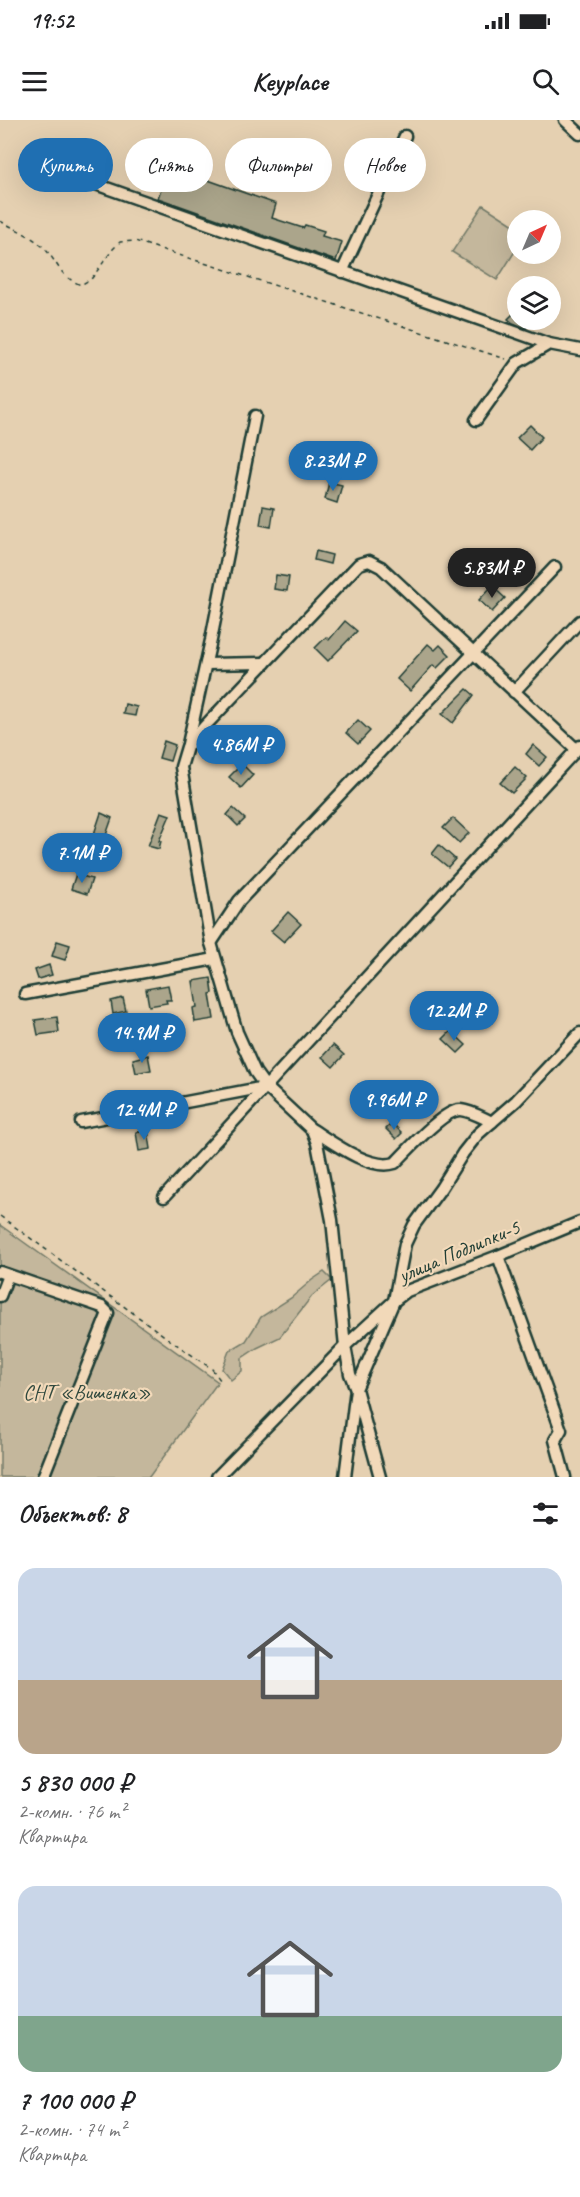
<!DOCTYPE html>
<html lang="ru">
<head>
<meta charset="utf-8">
<style>
	body { margin:0; font-family:Caveat,sans-serif; background:#f6f6f6; color:#202124; height:100vh; display:flex; flex-direction:column; font-size:22px; white-space:nowrap }
	* { box-sizing:border-box; margin:0 }
	p { font-size:20px; color:#757577 }
	.icon { flex:none; width:33px; height:33px; fill:none; stroke:currentColor; stroke-width:2; stroke-linecap:round; stroke-linejoin:round }
	.map { position:relative; height:1357px; overflow:hidden }
	.panel { display:flex; flex-direction:column; background:#fff; flex:1 }
	.panel>* { flex:none }
	.hud { position:absolute; left:18px; top:18px; width:544px; height:54px; display:flex; gap:12px }
	.needle { width:39px; rotate:44deg }
	.tools { position:absolute; left:507px; top:90px; display:grid; gap:12px }
	.tools a { display:grid; place-items:center; width:54px; height:54px; border-radius:50%; background:#fff; box-shadow:0 6px 24px #0002; font-size:30px }
	.price { position:absolute; translate:-50% -51px; padding:0 14px; border-radius:21px; background:#1f6fb2; color:#fff; font-size:20px; line-height:39px; filter:drop-shadow(0 2px 3px #0008) }
	.price::after { content:''; position:absolute; left:50%; top:36px; width:18px; height:14px; margin-left:-9px; background:inherit; clip-path:polygon(0 0,100% 0,50% 100%) }
	.price.current { background:#222; color:#fff }
	ul { padding:0; list-style:none }
	li { display:grid; align-content:center; gap:12px; height:318px; padding:0 18px }
	li span { display:grid; place-items:center; height:186px; border-radius:18px; color:#555 }
	li>.icon { margin-inline-start:auto }
	span .icon { width:108px; height:108px; fill:#fffc; stroke-width:1 }
	li b { font-size:26px }
	h2 { display:flex; justify-content:space-between; align-items:center; height:72px; padding:0 18px; font-size:26px }
	.tag { padding:0 21px; border-radius:27px; background:#fff; box-shadow:0 6px 24px #0002; font-size:21px; line-height:54px }
	.tag.current { background:#1f6fb2; color:#fff }
	.status { display:flex; justify-content:space-between; align-items:center; height:42px; padding:0 30px; background:#fff; direction:ltr }
	.status svg { height:16px; fill:currentColor }
	header { display:flex; justify-content:space-between; align-items:center; height:78px; padding:0 18px; background:#fff; font-size:27px; font-weight:700 }
	.map>svg:first-child { display:block }
	.green { fill:#c4b79c; stroke:#727a68; stroke-width:1.5 }
	.building { fill:#aba58b; stroke:#1f3d34; stroke-width:1.5 }
	.lines { fill:none; stroke-linecap:round; stroke-linejoin:round }
	.minor-casing { stroke:#1f3d34; stroke-width:15 }
	.path { stroke:#1f3d34; stroke-width:1.5; stroke-dasharray:4.5 4.5; stroke-linecap:butt }
	.minor { stroke:#f2d9b9; stroke-width:10 }
	.labels { text-anchor:middle; dominant-baseline:central; stroke-width:4.5; stroke-linejoin:round; paint-order:stroke }
	.street-label { font-size:21px; fill:#1f3d34; stroke:#f2d9b9 }
	.park-label { font-size:21px; fill:#30493e; stroke:#f2d9b9 }
</style>
</head>
<body>
<div class="status"><b>19:52</b><svg viewBox="0 0 49 12"><path d="M0 12V9h3v3zM5 12V6h3v6zM10 12V3h3v9zM15 12V0h3v12zM26 1h20v11H26zM47 4h2v5h-2z"/></svg></div>
<header><svg class="icon" aria-label="menu" viewBox="0 0 24 24"><path d="M4 6h16M4 12h16M4 18h16"/></svg>Keyplace<svg class="icon" aria-label="search" viewBox="0 0 24 24"><circle cx="10" cy="10" r="6"/><path d="M15 15l6 6"/></svg></header>
<div class="map">
<svg width="580" height="1357" viewBox="0 0 580 1357">
	<rect width="100%" height="100%" fill="#e5d0b1"/>
	<filter id="ink" filterUnits="userSpaceOnUse"><feTurbulence type="fractalNoise" baseFrequency=".0167" numOctaves="2"/><feDisplacementMap in="SourceGraphic" scale="12" xChannelSelector="R" yChannelSelector="G"/><feConvolveMatrix kernelMatrix="1 2 1 2 8 2 1 2 1" color-interpolation-filters="sRGB"/></filter>
	<g filter="url(#ink)">
		<g class="green">
			<polygon points="483,85 517,107 517,128 497,160 452,132"/>
			<polygon points="0,1105 218,1262 149,1357 0,1357"/>
			<polygon points="324,1152 332,1160 312,1176 280,1217 257,1228 242,1238 242,1251 231,1260 222,1249 229,1231 246,1221 261,1197 291,1178 312,1160"/>
		</g>
		<g class="building">
			<polygon points="44,19 65,27 59,42 38,34"/>
			<polygon points="157,42 276,84 272,98 303,108 305,105 324,111 322,116 342,122 336,141 158,78 161,69 149,65"/>
			<polygon points="518,189 518,200 534,200 526,208 513,203 508,199"/>
			<polygon points="530,305 542,317 530,330 517,318"/>
			<polygon points="303,329 315,331 312,345 300,343"/>
			<polygon points="329,362 342,365 337,383 325,379"/>
			<polygon points="263,386 274,388 271,407 260,405"/>
			<polygon points="316,431 332,435 330,444 314,440"/>
			<polygon points="276,455 289,457 287,471 274,469"/>
			<polygon points="492,466 505,478 492,492 479,480"/>
			<polygon points="345,501 357,511 328,541 315,528 326,517 329,520"/>
			<polygon points="428,524 435,530 440,525 450,535 437,548 433,545 410,571 397,559"/>
			<polygon points="467,569 474,575 453,603 442,594"/>
			<polygon points="125,584 137,587 135,596 123,594"/>
			<polygon points="358,600 370,611 358,624 346,613"/>
			<polygon points="229,609 241,620 236,626 224,615"/>
			<polygon points="164,621 175,625 170,641 159,638"/>
			<polygon points="533,625 547,637 539,646 526,634"/>
			<polygon points="242,644 253,655 241,668 229,657"/>
			<polygon points="515,647 527,658 512,673 500,663"/>
			<polygon points="233,688 245,699 238,706 227,695"/>
			<polygon points="161,692 170,695 159,721 161,721 159,729 148,726"/>
			<polygon points="101,693 112,698 105,718 94,714"/>
			<polygon points="453,698 469,713 459,723 443,708"/>
			<polygon points="439,725 455,739 448,747 432,734"/>
			<polygon points="76,754 92,759 87,774 71,769"/>
			<polygon points="288,792 301,804 284,822 271,811"/>
			<polygon points="57,821 70,825 65,840 52,836"/>
			<polygon points="49,845 52,855 38,859 35,850"/>
			<polygon points="211,858 213,873 210,874 214,899 195,902 193,888 197,887 193,861"/>
			<polygon points="168,865 171,880 166,880 167,883 149,886 146,869"/>
			<polygon points="123,878 126,891 113,894 111,881"/>
			<polygon points="57,897 59,912 38,915 35,900"/>
			<polygon points="451,911 466,925 458,933 443,919"/>
			<polygon points="333,925 344,935 333,947 322,937"/>
			<polygon points="148,935 151,950 136,953 133,939"/>
			<polygon points="392,1003 402,1013 396,1019 386,1009"/>
			<polygon points="148,1010 151,1029 139,1031 136,1012"/>
		</g>
		<g class="lines">
			<defs>
				<g id="minor">
					<polyline points="565,0 580,14"/>
					<polyline points="67,54 549,224 580,230"/>
					<polyline points="342,152 405,16"/>
					<polyline points="476,300 517,243 549,224"/>
					<polyline points="206,544 265,543"/>
					<polyline points="514,572 580,501"/>
					<polyline points="188,624 211,520 255,296"/>
					<polyline points="211,823 239,781 555,447"/>
					<polyline points="25,874 215,839"/>
					<polyline points="81,1002 265,967"/>
					<path d="M313 1010C333 1023 371 1051 395 1043 407 1031 445 988 461 990 471 991 483 998 492 1002"/>
					<polyline points="164,1077 580,626"/>
					<polyline points="498,1136 561,1310 555,1320 565,1357"/>
					<polyline points="0,1152 102,1187 108,1193 43,1357"/>
					<polyline points="0,1176 8,1155"/>
					<polyline points="217,1357 345,1226 394,1181 405,1124 414,1105 441,1068 463,1033 478,1014 516,981 580,913"/>
					<polyline points="345,1357 356,1269 350,1254 345,1226 332,1100 317,1023 312,1010 265,966 255,952 237,912 211,823 181,647 187,627 204,607 359,444 369,441 381,447 576,629"/>
					<polyline points="380,1357 356,1269 394,1181 407,1171 498,1136 580,1102"/>
				</g>
			</defs>
			<use href="#minor" class="minor-casing"/>
			<g class="path">
				<path d="M0 101C15 109 33 116 45 129 59 144 59 156 81 165L92 158 113 129 120 122 135 121 506 239"/>
				<polyline points="0,1096 170,1220 212,1249 221,1261"/>
			</g>
			<use href="#minor" class="minor"/>
		</g>
	</g>
	<g class="labels">
		<g class="street-label">
			<text transform="translate(459 1131) rotate(-23)">улица Подлипки-5</text>
		</g>
		<g class="park-label">
			<text x="87" y="1272">СНТ «Вишенка»</text>
		</g>
	</g>
</svg>
<div class="tools">
<a><svg class="needle" viewBox="-14 -14 28 28"><path d="M0-13l5 13h-10z" fill="#e53935"/><path d="M0 13l5-13h-10z" fill="#757577"/></svg></a>
<a><svg class="icon" aria-label="layers" viewBox="0 0 24 24"><path d="M12 4l9 5-9 5-9-5zM3 14l9 5 9-5"/></svg></a>
</div>
<b class="price" style="left:333px;top:372px">8.23M ₽</b>
<b class="price current" style="left:492px;top:479px">5.83M ₽</b>
<b class="price" style="left:241px;top:656px">4.86M ₽</b>
<b class="price" style="left:82px;top:764px">7.1M ₽</b>
<b class="price" style="left:454px;top:922px">12.2M ₽</b>
<b class="price" style="left:142px;top:944px">14.9M ₽</b>
<b class="price" style="left:394px;top:1011px">9.96M ₽</b>
<b class="price" style="left:144px;top:1021px">12.4M ₽</b>
<div class="hud">
<a class="tag current">Купить</a>
<a class="tag">Снять</a>
<a class="tag">Фильтры</a>
<a class="tag">Новое</a>
</div>
</div>
<section class="panel">
<h2>Объектов: 8<svg class="icon" aria-label="filters" viewBox="0 0 24 24"><path d="M4 7h16M4 17h16"/><circle cx="9" cy="7" r="2"/><circle cx="15" cy="17" r="2"/></svg></h2>
<ul>
<li><span style="background:linear-gradient(#c9d6e8 60%,#b9a48a 0)"><svg class="icon" aria-label="home" viewBox="0 0 24 24"><path d="M3 11l9-7 9 7M6 9v11h12V9"/></svg></span><div><b>5 830 000 ₽</b><p>2-комн. · 76 m²</p><p>Квартира</p></div></li>
<li><span style="background:linear-gradient(#c9d6e8 70%,#7fa58c 0)"><svg class="icon" aria-label="home" viewBox="0 0 24 24"><path d="M3 11l9-7 9 7M6 9v11h12V9"/></svg></span><div><b>7 100 000 ₽</b><p>2-комн. · 74 m²</p><p>Квартира</p></div></li>
</ul>
</section>
</body>
</html>
